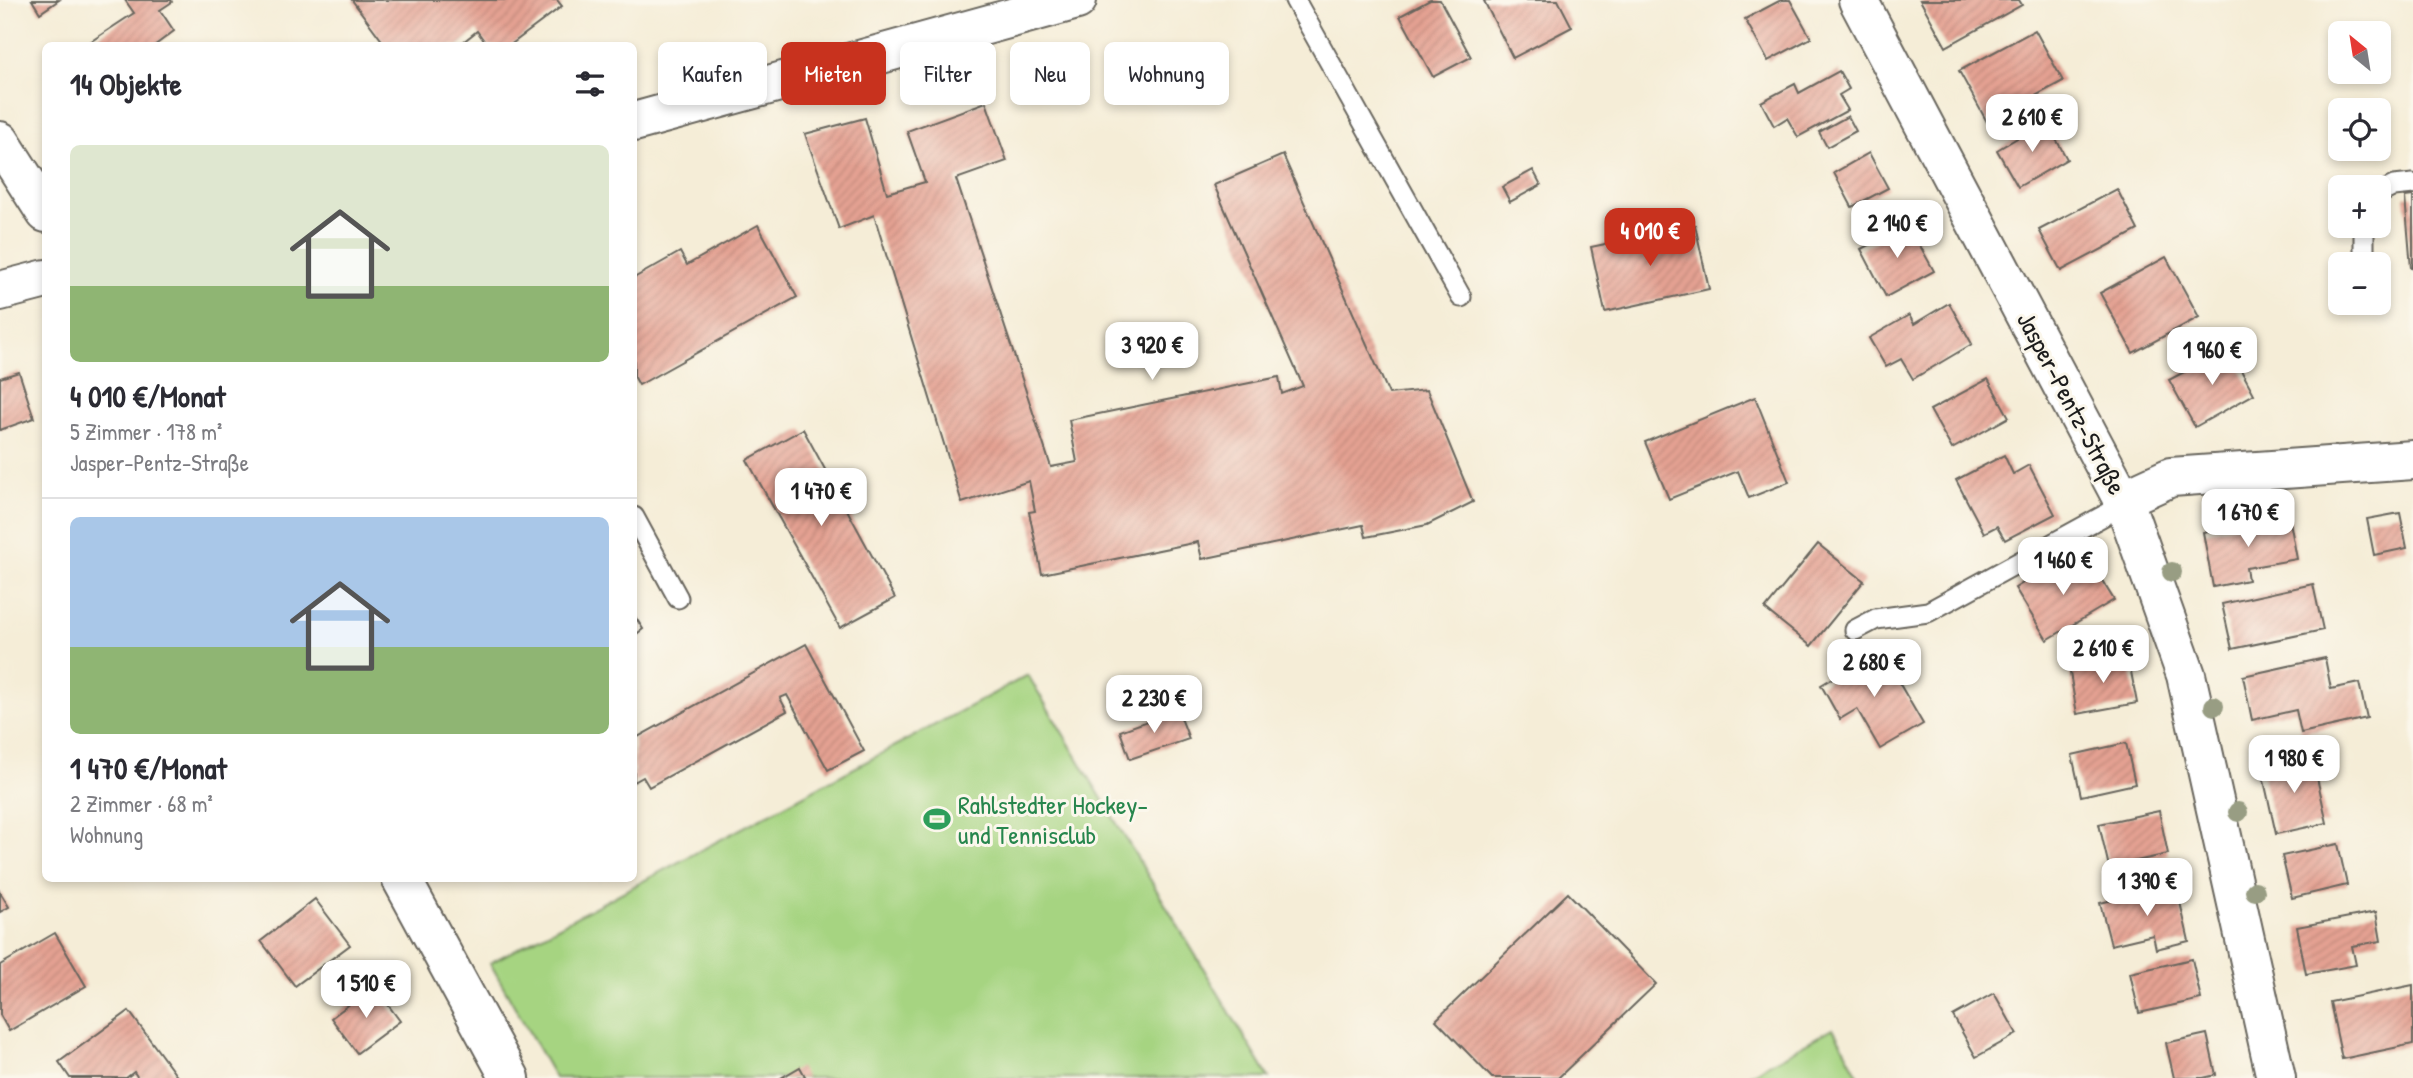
<!DOCTYPE html>
<html lang="de">
<head>
<meta charset="utf-8">
<style>
	body { margin:0; font-family:"Patrick Hand",sans-serif; background:#f2f2f3; color:#2b2b33; height:100vh; display:flex; flex-direction:column; font-size:26px; white-space:nowrap }
	* { box-sizing:border-box; margin:0 }
	p { font-size:23px; color:#7c7c81 }
	.icon { flex:none; width:38px; height:38px; fill:none; stroke:currentColor; stroke-width:2; stroke-linecap:round; stroke-linejoin:round }
	.map { position:relative; flex:1; overflow:hidden }
	.panel { position:absolute; left:42px; top:42px; width:595px; height:840px; display:flex; flex-direction:column; background:#fff; border-radius:10px; box-shadow:0 4px 10px #0003 }
	.panel>* { flex:none }
	.guide { position:absolute; left:658px; top:42px; width:665px; height:63px; display:flex; gap:14px }
	.needle { width:46px; rotate:330deg }
	.fabs { position:absolute; left:2328px; top:21px; display:grid; gap:14px }
	.fabs a { display:grid; place-items:center; width:63px; height:63px; border-radius:10px; background:#fff; box-shadow:0 4px 10px #0003; font-size:35px }
	.price { position:absolute; translate:-50% -60px; padding:0 16px; border-radius:14px; background:#fff; color:#222; font-size:23px; line-height:46px; filter:drop-shadow(0 2px 4px #0008) }
	.price::after { content:''; position:absolute; left:50%; top:42px; width:21px; height:16px; margin-left:-10px; background:inherit; clip-path:polygon(0 0,100% 0,50% 100%) }
	.price.on { background:#c8321e; color:#fff }
	ul { padding:0; list-style:none }
	li { display:grid; align-content:center; gap:14px; height:371px; padding:0 28px }
	li+li { border-top:2px solid #e1e1e2 }
	li span { display:grid; place-items:center; height:217px; border-radius:10px; color:#555 }
	li>.icon { margin-inline-start:auto }
	span .icon { width:126px; height:126px; fill:#fffc; stroke-width:1 }
	li b { font-size:30px }
	h2 { display:flex; justify-content:space-between; align-items:center; height:84px; padding:0 28px; font-size:30px }
	.chip { padding:0 24px; border-radius:10px; background:#fff; box-shadow:0 4px 10px #0003; font-size:24px; line-height:63px }
	.chip.on { background:#c8321e; color:#fff }
	.map>svg:first-child { display:block }
	.pitch { fill:#a6d481; stroke:#61784e; stroke-width:2 }
	.building { fill:url(#building-hatch) }
	.lines { fill:none; stroke-linecap:round; stroke-linejoin:round }
	.service-casing { stroke:#68655d; stroke-width:23 }
	.minor-casing { stroke:#68655d; stroke-width:42 }
	.tertiary-casing { stroke:#68655d; stroke-width:42 }
	.service { stroke:#fff; stroke-width:19 }
	.minor { stroke:#fff; stroke-width:38 }
	.tertiary { stroke:#fff; stroke-width:38 }
	.tree { fill:#989d83 }
	.labels { text-anchor:middle; dominant-baseline:central; stroke-width:6; stroke-linejoin:round; paint-order:stroke }
	.street-label { font-size:26px; fill:#1c1c1c; stroke:#fbf7ec }
	.leisure-label { font-size:26px; fill:#27864d; stroke:#fbf7ec; text-anchor:start }
</style>
</head>
<body>
<div class="map">
<svg width="2413" height="1078" viewBox="0 0 2413 1078">
	<defs>
		<pattern id="building-hatch" width="6" height="6" patternUnits="userSpaceOnUse" patternTransform="scale(1.75)"><rect width="6" height="6" fill="#e4a192"/><path d="M-1 1l2-2M0 6l6-6M5 7l2-2" fill="none" stroke="#c38a7d"/></pattern>
	</defs>
	<rect width="100%" height="100%" fill="#fbf7ec"/>
	<filter id="ink" filterUnits="userSpaceOnUse"><feTurbulence type="fractalNoise" baseFrequency=".0143" numOctaves="2"/><feDisplacementMap in="SourceGraphic" scale="14" xChannelSelector="R" yChannelSelector="G"/><feConvolveMatrix kernelMatrix="1 2 1 2 8 2 1 2 1" color-interpolation-filters="sRGB"/></filter>
	<filter id="wash" filterUnits="userSpaceOnUse"><feTurbulence type="fractalNoise" baseFrequency=".00686" numOctaves="4" result="noise"/><feDisplacementMap in="SourceGraphic" scale="28" xChannelSelector="R" yChannelSelector="G"/><feGaussianBlur stdDeviation="1.57" result="paint"/><feColorMatrix in="noise" values="0 0 0 0 0 0 0 0 0 0 0 0 0 0 0 0 0 1.4 0 .05"/><feComposite in="paint" operator="in"/></filter>
	<g filter="url(#wash)">
		<rect width="100%" height="100%" fill="#f5edd7"/>
		<g class="pitch">
			<polygon points="1028,675 1269,1078 555,1078 490,963"/>
			<polygon points="1833,1028 1860,1078 1744,1078"/>
		</g>
		<g id="blocks">
			<g class="building">
				<polygon points="32,0 59,0 40,13"/>
				<polygon points="125,0 171,0 172,2 160,10 174,31 154,46 84,46 134,13"/>
				<polygon points="352,0 557,0 562,6 509,46 488,46 477,31 458,46 386,46"/>
				<polygon points="1430,0 1440,0 1471,57 1433,77 1400,16"/>
				<polygon points="1486,0 1558,0 1572,27 1513,58 1484,1"/>
				<polygon points="1781,0 1790,0 1811,38 1768,61 1745,19"/>
				<polygon points="1920,0 2019,0 2022,5 1946,47"/>
				<polygon points="2035,30 2063,81 1987,122 1959,71"/>
				<polygon points="1839,71 1849,89 1839,95 1848,110 1798,137 1787,118 1774,126 1761,102 1795,84 1799,93"/>
				<polygon points="986,102 1007,161 956,179 1051,467 1077,462 1069,420 1279,377 1282,394 1303,386 1214,185 1283,155 1389,394 1427,390 1473,502 1427,525 1366,537 1363,525 1202,559 1198,542 1042,574 1029,512 1035,511 1029,481 962,503 874,215 839,229 805,134 865,118 887,193 925,182 907,131"/>
				<polygon points="1848,116 1856,131 1827,147 1819,132"/>
				<polygon points="2046,121 2067,159 2018,187 1997,150"/>
				<polygon points="1869,153 1888,188 1852,207 1834,173"/>
				<polygon points="1533,170 1541,185 1510,202 1502,187"/>
				<polygon points="2117,189 2138,230 2061,271 2039,230"/>
				<polygon points="2413,196 2413,268 2411,268 2405,197"/>
				<polygon points="1908,224 1934,271 1886,297 1861,249"/>
				<polygon points="758,225 797,297 639,385 634,376 634,278 680,252 687,265"/>
				<polygon points="1695,225 1709,289 1605,312 1591,247"/>
				<polygon points="2166,257 2199,317 2133,353 2100,293"/>
				<polygon points="1949,303 1972,344 1913,379 1901,359 1886,367 1869,338 1909,315 1914,324"/>
				<polygon points="2229,348 2254,394 2195,427 2169,380"/>
				<polygon points="19,372 34,418 0,430 0,378"/>
				<polygon points="1988,379 2009,417 1952,449 1930,410"/>
				<polygon points="1755,397 1789,482 1749,498 1738,471 1669,499 1645,442"/>
				<polygon points="803,429 895,598 840,628 747,460"/>
				<polygon points="2004,455 2013,474 2029,465 2055,514 2005,540 1997,526 1984,533 1956,480"/>
				<polygon points="2400,513 2407,548 2374,555 2367,519"/>
				<polygon points="2289,516 2297,559 2246,568 2248,580 2213,587 2203,532"/>
				<polygon points="1818,544 1864,581 1811,646 1765,609"/>
				<polygon points="2059,561 2068,575 2090,561 2114,600 2047,640 2015,588"/>
				<polygon points="2313,584 2323,630 2232,649 2222,604"/>
				<polygon points="634,615 643,629 634,636"/>
				<polygon points="806,644 864,751 828,770 787,695 780,698 787,711 649,787 643,777 634,782 634,739"/>
				<polygon points="1880,650 1923,724 1880,749 1857,709 1840,719 1821,685"/>
				<polygon points="2128,656 2137,703 2077,714 2069,667"/>
				<polygon points="2325,658 2331,689 2359,683 2367,718 2301,733 2296,710 2252,720 2243,676"/>
				<polygon points="1178,710 1189,739 1130,759 1120,731"/>
				<polygon points="2126,743 2135,784 2081,796 2072,755"/>
				<polygon points="2312,755 2327,823 2276,834 2261,767"/>
				<polygon points="2159,811 2168,854 2109,867 2099,824"/>
				<polygon points="2338,844 2347,885 2292,898 2282,856"/>
				<polygon points="2176,885 2189,941 2156,949 2153,935 2111,945 2100,903"/>
				<polygon points="0,892 9,907 0,912"/>
				<polygon points="1568,893 1656,984 1558,1078 1492,1078 1436,1020"/>
				<polygon points="315,899 350,945 295,986 261,941"/>
				<polygon points="2376,912 2381,941 2352,946 2356,965 2306,974 2297,927"/>
				<polygon points="55,933 86,986 9,1031 0,1015 0,965"/>
				<polygon points="2192,959 2201,999 2139,1013 2130,973"/>
				<polygon points="2413,985 2413,1044 2342,1059 2330,1002"/>
				<polygon points="374,986 400,1021 357,1053 331,1018"/>
				<polygon points="1994,993 2017,1034 1976,1057 1953,1016"/>
				<polygon points="129,1011 178,1078 138,1078 134,1072 126,1078 70,1078 59,1062"/>
				<polygon points="2207,1034 2216,1075 2203,1078 2174,1078 2166,1043"/>
				<polygon points="800,1067 806,1078 781,1078"/>
			</g>
		</g>
	</g>
	<g filter="url(#ink)">
		<use href="#blocks" fill-opacity="0" stroke="#68655d" stroke-width="2"/>
		<g class="lines">
			<defs>
				<g id="service">
					<polyline points="1295,0 1461,297"/>
					<polyline points="2378,194 2394,186 2413,184"/>
					<polyline points="2364,251 2364,226"/>
					<polyline points="634,517 678,598"/>
					<polyline points="1855,630 1876,619 1928,612 2125,504"/>
				</g>
				<g id="minor">
					<polyline points="1858,0 2125,504 2186,675 2276,1078"/>
					<polyline points="0,141 46,213"/>
					<polyline points="2123,499 2171,477 2413,460"/>
					<polyline points="401,878 510,1078"/>
				</g>
				<g id="tertiary">
					<polyline points="634,122 1077,0"/>
					<polyline points="0,291 46,279"/>
				</g>
			</defs>
			<use href="#service" class="service-casing"/>
			<use href="#minor" class="minor-casing"/>
			<use href="#tertiary" class="tertiary-casing"/>
			<use href="#service" class="service"/>
			<use href="#minor" class="minor"/>
			<use href="#tertiary" class="tertiary"/>
		</g>
		<g class="tree">
			<circle cx="2172" cy="572" r="10"/>
			<circle cx="2214" cy="706" r="10"/>
			<circle cx="2238" cy="812" r="10"/>
			<circle cx="2255" cy="891" r="10"/>
		</g>
	</g>
	<defs>
		<symbol id="stadium-bare" viewBox="-9 -9 18 18"><path d="M0-5a6.5 5 0 1 0 0 10a6.5 5 0 1 0 0-10ZM-3.5-1.8h7v3.6h-7Z" fill="#2e9e5b" stroke="#fbf7ec" stroke-width="2.5" paint-order="stroke"/></symbol>
	</defs>
	<g fill-rule="evenodd">
		<use href="#stadium-bare" x="918" y="800" width="38" height="38"/>
	</g>
	<g class="labels">
		<g class="street-label">
			<text transform="translate(2072 403) rotate(62)">Jasper-Pentz-Straße</text>
		</g>
		<g class="leisure-label">
			<text x="958" y="804">Rahlstedter Hockey-<tspan x="958" dy="30">und Tennisclub</tspan></text>
		</g>
	</g>
</svg>
<div class="fabs">
<a><svg class="needle" viewBox="-14 -14 28 28"><path d="M0-13l5 13h-10z" fill="#e53935"/><path d="M0 13l5-13h-10z" fill="#7c7c81"/></svg></a>
<a><svg class="icon" aria-label="locate" viewBox="0 0 24 24"><circle cx="12" cy="12" r="6"/><path d="M12 2v4M12 18v4M2 12h4M18 12h4"/></svg></a>
<a>+</a>
<a>−</a>
</div>
<b class="price" style="left:2032px;top:154px">2 610 €</b>
<b class="price" style="left:1897px;top:260px">2 140 €</b>
<b class="price on" style="left:1650px;top:268px">4 010 €</b>
<b class="price" style="left:1152px;top:382px">3 920 €</b>
<b class="price" style="left:2212px;top:387px">1 960 €</b>
<b class="price" style="left:821px;top:528px">1 470 €</b>
<b class="price" style="left:2248px;top:549px">1 670 €</b>
<b class="price" style="left:2063px;top:597px">1 460 €</b>
<b class="price" style="left:2103px;top:685px">2 610 €</b>
<b class="price" style="left:1874px;top:699px">2 680 €</b>
<b class="price" style="left:1154px;top:735px">2 230 €</b>
<b class="price" style="left:2294px;top:795px">1 980 €</b>
<b class="price" style="left:2147px;top:918px">1 390 €</b>
<b class="price" style="left:366px;top:1020px">1 510 €</b>
<div class="guide">
<a class="chip">Kaufen</a>
<a class="chip on">Mieten</a>
<a class="chip">Filter</a>
<a class="chip">Neu</a>
<a class="chip">Wohnung</a>
</div>
<section class="panel">
<h2>14 Objekte<svg class="icon" aria-label="filters" viewBox="0 0 24 24"><path d="M4 7h16M4 17h16"/><circle cx="9" cy="7" r="2"/><circle cx="15" cy="17" r="2"/></svg></h2>
<ul>
<li><span style="background:linear-gradient(#dfe7d0 65%,#8fb573 0)"><svg class="icon" aria-label="home" viewBox="0 0 24 24"><path d="M3 11l9-7 9 7M6 9v11h12V9"/></svg></span><div><b>4 010 €/Monat</b><p>5 Zimmer · 178 m²</p><p>Jasper-Pentz-Straße</p></div></li>
<li><span style="background:linear-gradient(#a9c7e8 60%,#8fb573 0)"><svg class="icon" aria-label="home" viewBox="0 0 24 24"><path d="M3 11l9-7 9 7M6 9v11h12V9"/></svg></span><div><b>1 470 €/Monat</b><p>2 Zimmer · 68 m²</p><p>Wohnung</p></div></li>
</ul>
</section>
</div>
</body>
</html>
